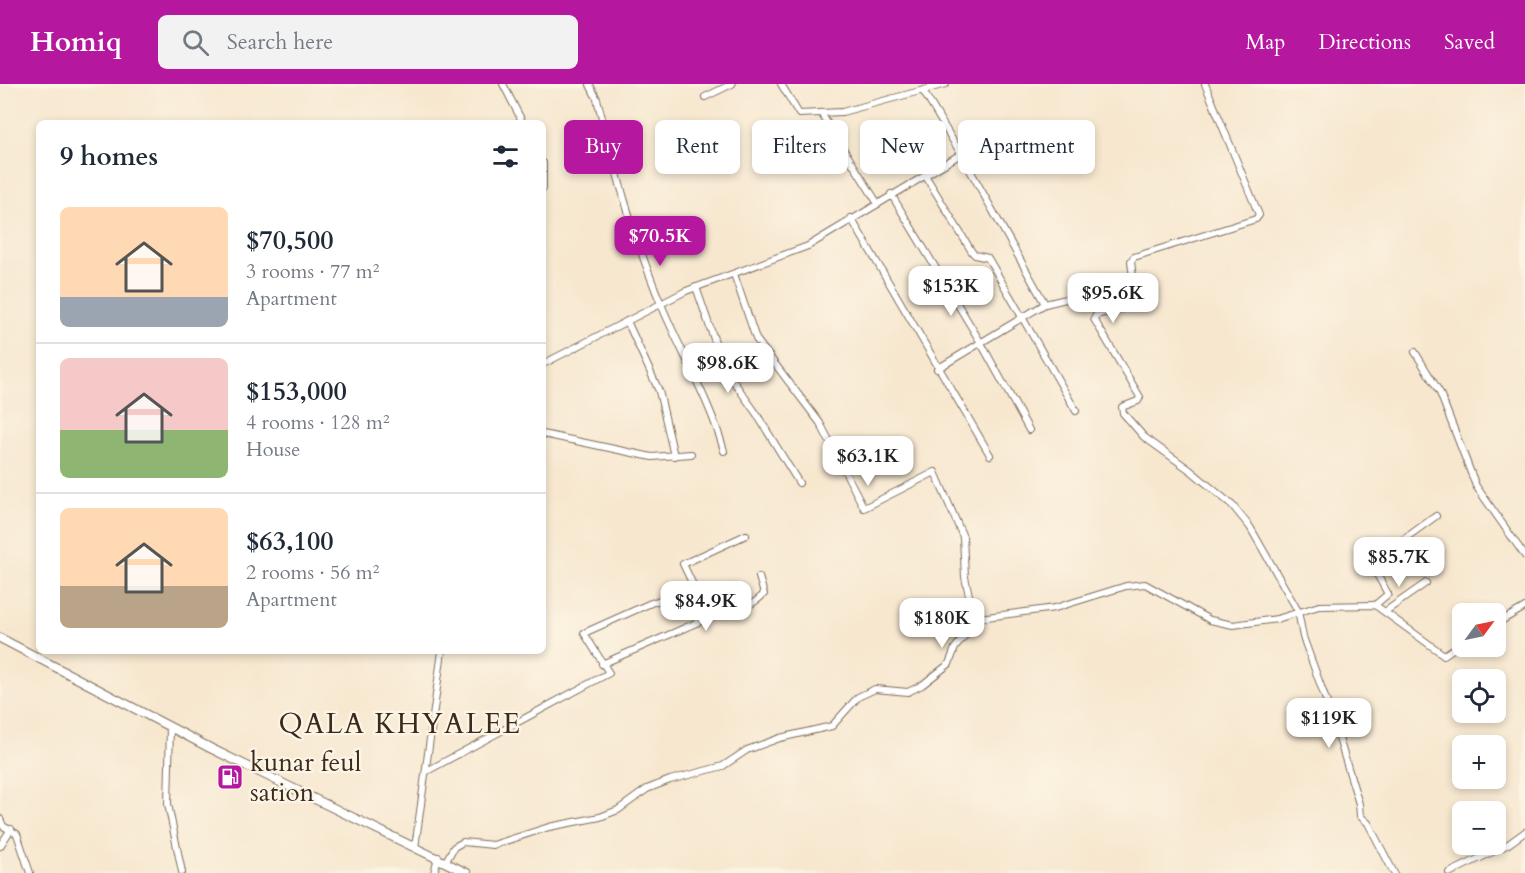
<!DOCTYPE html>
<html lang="en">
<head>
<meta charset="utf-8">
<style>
	body { margin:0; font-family:Cardo,serif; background:#f2f2f3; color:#1f2937; height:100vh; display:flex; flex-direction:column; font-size:22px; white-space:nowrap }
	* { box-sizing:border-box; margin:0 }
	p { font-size:20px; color:#747a83 }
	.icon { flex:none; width:33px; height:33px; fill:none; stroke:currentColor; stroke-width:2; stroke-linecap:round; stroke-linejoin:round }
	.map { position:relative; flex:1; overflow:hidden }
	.sheet { position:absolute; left:36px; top:36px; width:510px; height:534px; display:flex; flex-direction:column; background:#fff; border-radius:9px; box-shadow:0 3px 9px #0003 }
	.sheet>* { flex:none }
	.hud { position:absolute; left:564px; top:36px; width:570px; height:54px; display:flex; gap:12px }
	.needle { width:39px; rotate:57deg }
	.controls { position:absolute; left:1452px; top:519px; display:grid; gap:12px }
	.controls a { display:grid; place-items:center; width:54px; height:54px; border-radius:9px; background:#fff; box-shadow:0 3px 9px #0003; font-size:30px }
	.price { position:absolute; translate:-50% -51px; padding:0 14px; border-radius:12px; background:#fff; color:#222; font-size:20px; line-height:39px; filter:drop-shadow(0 2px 3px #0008) }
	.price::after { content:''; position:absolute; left:50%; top:36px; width:18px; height:14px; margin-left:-9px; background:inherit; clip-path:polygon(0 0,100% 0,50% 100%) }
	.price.current { background:#b5179e; color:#fff }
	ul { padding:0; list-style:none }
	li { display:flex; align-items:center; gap:18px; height:150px; padding:0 24px }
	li+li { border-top:2px solid #e0e1e3 }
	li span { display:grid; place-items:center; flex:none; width:168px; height:120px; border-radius:9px; color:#555 }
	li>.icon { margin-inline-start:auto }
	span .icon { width:72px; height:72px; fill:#fffc; stroke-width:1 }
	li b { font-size:26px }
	h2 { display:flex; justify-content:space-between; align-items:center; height:72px; padding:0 24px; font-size:26px }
	.chip { padding:0 21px; border-radius:9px; background:#fff; box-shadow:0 3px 9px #0003; font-size:21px; line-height:54px }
	.chip.current { background:#b5179e; color:#fff }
	header { display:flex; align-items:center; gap:36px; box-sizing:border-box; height:84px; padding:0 30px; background:#b5179e; color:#fff }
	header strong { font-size:28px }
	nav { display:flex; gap:33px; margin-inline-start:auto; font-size:21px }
	.search { width:420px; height:54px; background:#f2f2f3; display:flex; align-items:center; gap:15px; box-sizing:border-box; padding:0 21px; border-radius:9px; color:#747a83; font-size:22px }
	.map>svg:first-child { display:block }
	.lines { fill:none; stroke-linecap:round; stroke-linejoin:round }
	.minor-casing { stroke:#7d6c5c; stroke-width:8 }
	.major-casing { stroke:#7d6c5c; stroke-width:10 }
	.minor { stroke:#fff; stroke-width:6 }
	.major { stroke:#fff; stroke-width:8 }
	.labels { text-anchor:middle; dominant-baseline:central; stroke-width:4.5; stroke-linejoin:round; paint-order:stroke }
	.poi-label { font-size:26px; fill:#3b2a1e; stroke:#fcf5e5; text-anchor:start }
	.quarter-label { font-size:28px; letter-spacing:1.5px; fill:#3b2a1e; stroke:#fcf5e5 }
</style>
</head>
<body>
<header>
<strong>Homiq</strong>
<div class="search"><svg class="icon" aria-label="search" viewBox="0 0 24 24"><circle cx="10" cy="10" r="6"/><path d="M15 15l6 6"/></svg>Search here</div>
<nav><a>Map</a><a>Directions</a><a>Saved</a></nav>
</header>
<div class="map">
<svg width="1525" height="789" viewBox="0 0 1525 789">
	<rect width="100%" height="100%" fill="#fcf5e5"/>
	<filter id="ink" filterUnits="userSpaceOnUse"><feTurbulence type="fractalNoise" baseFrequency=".0167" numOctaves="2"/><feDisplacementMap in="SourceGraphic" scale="12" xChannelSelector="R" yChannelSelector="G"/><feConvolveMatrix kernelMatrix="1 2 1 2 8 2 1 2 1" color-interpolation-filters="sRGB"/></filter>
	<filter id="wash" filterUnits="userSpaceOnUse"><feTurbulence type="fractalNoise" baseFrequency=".008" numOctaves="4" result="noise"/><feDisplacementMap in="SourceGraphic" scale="24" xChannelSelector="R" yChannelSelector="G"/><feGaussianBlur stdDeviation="1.35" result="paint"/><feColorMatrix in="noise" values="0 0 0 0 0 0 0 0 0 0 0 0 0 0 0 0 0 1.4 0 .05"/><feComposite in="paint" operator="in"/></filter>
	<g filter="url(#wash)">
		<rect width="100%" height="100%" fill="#f7e7cf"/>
	</g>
	<g filter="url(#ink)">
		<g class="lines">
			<defs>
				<g id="minor">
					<polyline points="503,0 523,39"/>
					<polyline points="781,0 799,30 842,28 946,0"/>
					<polyline points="1205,0 1259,131 1256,135 1134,173 1131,177 1136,221 1096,231 1094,235 1140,313 1138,317 1122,323 1123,329 1144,353 1190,386 1232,421 1250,443 1298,527 1303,553 1334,638 1359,720 1360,732 1368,739 1394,789"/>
					<path d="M590 1 597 15C615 84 633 153 661 220 681 269 710 316 724 367"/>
					<polyline points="705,13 732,0"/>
					<polyline points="821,29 878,120"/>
					<polyline points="961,70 1045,220"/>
					<polyline points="543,79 543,104"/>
					<polyline points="925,91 972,168 975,171 988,174 1076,327"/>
					<polyline points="891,110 981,259 1029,346"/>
					<polyline points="851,134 990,371"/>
					<polyline points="734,190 756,255 820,339 864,424 935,388 963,453 965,493 975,539"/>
					<polyline points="696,203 724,284 756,329 799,399"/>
					<polyline points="627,237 659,307 674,372"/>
					<polyline points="1415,268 1440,309 1476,402 1525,472"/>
					<polyline points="543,280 686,207 808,162 961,70 923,7"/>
					<polyline points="937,285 1045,220 1133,199"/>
					<polyline points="543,350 652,373 691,370"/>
					<polyline points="1375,521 1388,510 1375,487 1393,472 1400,458 1436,432"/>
					<polyline points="1386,527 1426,499"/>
					<polyline points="709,534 683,480 746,451"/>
					<polyline points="1496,540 1525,523"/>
					<path d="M602 580 735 522C748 523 755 519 764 510L759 493"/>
					<polyline points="170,643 168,720 182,788"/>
					<polyline points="427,687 609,589 584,549 651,519 695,505"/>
					<polyline points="0,735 3,742 17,750 30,789"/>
					<polyline points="0,762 11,745"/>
					<polyline points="415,764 442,567"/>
					<polyline points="446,777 454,763 463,758 493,761 549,743 600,733 618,726 647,705 670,696 723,682 747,666 780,654 832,642 858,613 875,605 908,608 922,601 949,580 955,564 979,534 1055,524 1126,502 1145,500 1210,536 1233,541 1277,535 1319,522 1375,521 1444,571 1462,559"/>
					<polyline points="434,789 438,773"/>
					<polyline points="1449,789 1507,761 1525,748"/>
				</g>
				<polyline id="major" points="0,554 212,665 467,789"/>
			</defs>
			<use href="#minor" class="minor-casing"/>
			<use href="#major" class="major-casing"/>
			<use href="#minor" class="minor"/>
			<use href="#major" class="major"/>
		</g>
	</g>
	<defs>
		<symbol id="fuel-square" viewBox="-11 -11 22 22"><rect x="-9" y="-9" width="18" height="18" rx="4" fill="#b5179e" stroke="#fcf5e5"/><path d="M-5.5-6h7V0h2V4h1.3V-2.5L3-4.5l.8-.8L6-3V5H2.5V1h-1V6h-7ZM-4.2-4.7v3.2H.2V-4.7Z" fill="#fff"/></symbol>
	</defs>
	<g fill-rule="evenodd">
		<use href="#fuel-square" x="215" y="678" width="30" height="30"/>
	</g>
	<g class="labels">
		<g class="poi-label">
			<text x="250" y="678">kunar feul<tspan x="250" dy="30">sation</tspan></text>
		</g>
		<g class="quarter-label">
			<text x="400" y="640">QALA KHYALEE</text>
		</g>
	</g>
</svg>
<div class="controls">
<a><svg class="needle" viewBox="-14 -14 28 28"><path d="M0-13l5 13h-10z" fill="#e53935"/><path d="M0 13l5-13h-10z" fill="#747a83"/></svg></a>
<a><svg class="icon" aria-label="locate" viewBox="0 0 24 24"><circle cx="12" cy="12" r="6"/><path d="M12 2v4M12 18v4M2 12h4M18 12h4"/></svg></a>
<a>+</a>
<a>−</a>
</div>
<b class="price current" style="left:660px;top:183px">$70.5K</b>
<b class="price" style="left:951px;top:233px">$153K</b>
<b class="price" style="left:1113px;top:240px">$95.6K</b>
<b class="price" style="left:728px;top:310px">$98.6K</b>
<b class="price" style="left:868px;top:403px">$63.1K</b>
<b class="price" style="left:1399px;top:504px">$85.7K</b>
<b class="price" style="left:706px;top:548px">$84.9K</b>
<b class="price" style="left:942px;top:565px">$180K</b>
<b class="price" style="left:1329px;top:665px">$119K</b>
<div class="hud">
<a class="chip current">Buy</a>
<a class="chip">Rent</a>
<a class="chip">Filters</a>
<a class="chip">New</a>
<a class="chip">Apartment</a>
</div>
<section class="sheet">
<h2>9 homes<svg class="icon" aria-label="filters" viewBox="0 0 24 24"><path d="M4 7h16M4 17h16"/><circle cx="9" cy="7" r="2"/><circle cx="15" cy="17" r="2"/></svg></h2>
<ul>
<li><span style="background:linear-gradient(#ffd9b3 75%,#9aa5b1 0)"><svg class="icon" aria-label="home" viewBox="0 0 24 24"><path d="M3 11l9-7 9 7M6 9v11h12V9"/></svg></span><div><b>$70,500</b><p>3 rooms · 77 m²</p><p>Apartment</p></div></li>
<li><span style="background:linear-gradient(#f6c9c9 60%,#8fb573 0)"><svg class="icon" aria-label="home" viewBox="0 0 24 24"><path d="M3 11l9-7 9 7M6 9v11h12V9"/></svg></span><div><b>$153,000</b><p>4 rooms · 128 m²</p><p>House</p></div></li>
<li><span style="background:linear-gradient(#ffd9b3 65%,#b9a48a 0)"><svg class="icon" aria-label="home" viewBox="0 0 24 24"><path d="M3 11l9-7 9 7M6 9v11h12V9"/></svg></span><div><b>$63,100</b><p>2 rooms · 56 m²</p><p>Apartment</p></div></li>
</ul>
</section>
</div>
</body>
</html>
